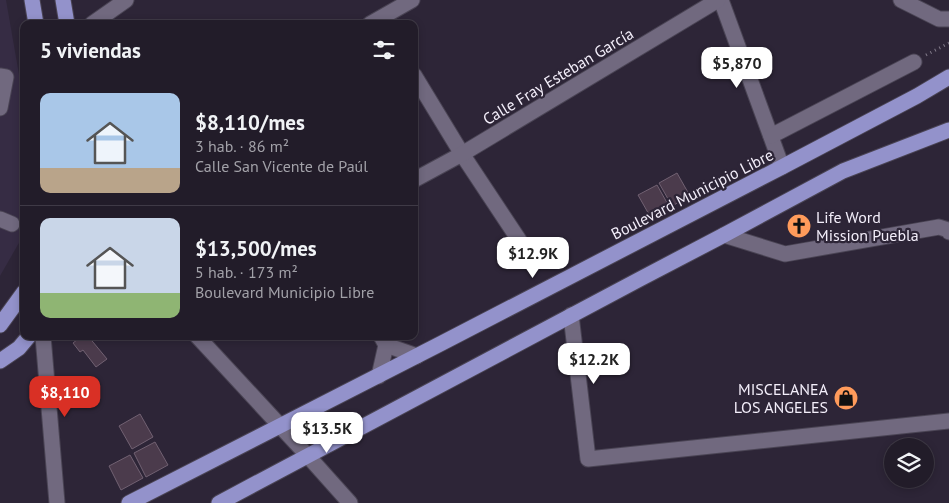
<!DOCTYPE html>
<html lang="es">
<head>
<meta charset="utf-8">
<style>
	body { margin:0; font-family:"PT Sans",sans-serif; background:#2e2935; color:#f1f3f6; height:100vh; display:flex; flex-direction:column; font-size:19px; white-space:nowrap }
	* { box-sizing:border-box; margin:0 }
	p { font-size:16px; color:#a2a1a8 }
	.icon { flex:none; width:28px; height:28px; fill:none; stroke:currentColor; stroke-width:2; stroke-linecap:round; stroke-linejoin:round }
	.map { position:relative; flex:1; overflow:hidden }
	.panel { position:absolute; left:20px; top:20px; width:398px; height:320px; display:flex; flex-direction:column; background:#221c29; border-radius:10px; box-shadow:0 2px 8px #0003,0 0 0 1px #3f3a46 }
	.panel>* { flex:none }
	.fabs { position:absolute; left:884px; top:438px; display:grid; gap:10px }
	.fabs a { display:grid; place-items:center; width:50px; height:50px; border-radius:50%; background:#221c29; box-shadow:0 2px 8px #0003,0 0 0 1px #3f3a46; font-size:25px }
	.price { position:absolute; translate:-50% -42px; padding:0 11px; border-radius:10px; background:#fff; color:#222; font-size:16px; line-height:32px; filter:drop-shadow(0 1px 2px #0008) }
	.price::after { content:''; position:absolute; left:50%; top:30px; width:15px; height:11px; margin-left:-8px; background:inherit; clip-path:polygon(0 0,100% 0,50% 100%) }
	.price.on { background:#d93025; color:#fff }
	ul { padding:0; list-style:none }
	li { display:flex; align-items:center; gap:15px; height:125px; padding:0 20px }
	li+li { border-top:1px solid #3f3a46 }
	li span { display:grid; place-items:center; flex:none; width:140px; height:100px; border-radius:10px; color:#555 }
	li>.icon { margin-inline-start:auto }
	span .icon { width:60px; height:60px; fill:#fffc; stroke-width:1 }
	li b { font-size:21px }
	h2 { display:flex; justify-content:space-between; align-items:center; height:60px; padding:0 20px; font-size:21px }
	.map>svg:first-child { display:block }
	.built { fill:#362c44 }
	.building { fill:#4b3b4c; stroke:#716172 }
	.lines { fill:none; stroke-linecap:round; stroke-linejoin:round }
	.minor-casing { stroke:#4a4454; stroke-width:17 }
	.major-casing { stroke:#4a4454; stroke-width:17 }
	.path { stroke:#827b8a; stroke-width:3; stroke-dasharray:1 4; stroke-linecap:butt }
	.minor { stroke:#71697f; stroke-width:15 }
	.major { stroke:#9392cb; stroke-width:15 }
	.labels { text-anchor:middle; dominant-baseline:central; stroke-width:4.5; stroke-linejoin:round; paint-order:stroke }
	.street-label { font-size:16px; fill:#f3eefa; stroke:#2d2537 }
	.poi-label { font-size:16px; fill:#f3eefa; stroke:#2d2537; text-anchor:start }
</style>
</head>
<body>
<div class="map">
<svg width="949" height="503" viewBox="0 0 949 503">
	<rect width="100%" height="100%" fill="#2d2537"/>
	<polygon class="built" points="0,0 6,0 24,103 24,234 0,276"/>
	<g class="building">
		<polygon points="677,173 690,196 672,206 659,183"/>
		<polygon points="657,185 670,208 651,218 638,195"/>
		<polygon points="82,336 88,336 107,359 96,367 83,350 80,352 73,343"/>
		<polygon points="140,414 153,437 132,449 119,426"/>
		<polygon points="155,442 168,465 146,477 134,453"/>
		<polygon points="130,455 143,478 121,490 109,466"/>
	</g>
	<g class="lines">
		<defs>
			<g id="minor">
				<polyline points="721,0 782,167"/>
				<polyline points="901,0 939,19 949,19"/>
				<polyline points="92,24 126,0"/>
				<polyline points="370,24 412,0"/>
				<polyline points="414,75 462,154 519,240"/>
				<polyline points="0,76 6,77 0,108"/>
				<polyline points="771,136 914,62"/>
				<polyline points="414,180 462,154 718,0"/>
				<polyline points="0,219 12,224"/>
				<polyline points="724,235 785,254 939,227 948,230 949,232"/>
				<polyline points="571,315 588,459 949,421"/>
				<polyline points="43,336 57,503"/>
				<polyline points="197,336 308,456 350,503"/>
				<polyline points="381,336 386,345 417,356"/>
				<polyline points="379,376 386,345"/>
			</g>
			<g id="major">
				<polyline points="32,0 36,24"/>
				<polyline points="63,0 67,24"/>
				<polyline points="0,325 24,292"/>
				<polyline points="0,361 19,348 29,336"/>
				<polyline points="129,503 442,343 782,167 917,96 949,77"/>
				<polyline points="219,503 640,279 724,235 843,171 949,130"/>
			</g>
		</defs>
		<use href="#minor" class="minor-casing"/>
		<use href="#major" class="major-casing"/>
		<polyline class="path" points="926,55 949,43"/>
		<use href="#minor" class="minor"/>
		<use href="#major" class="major"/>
	</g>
	<defs>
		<symbol id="church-disc" viewBox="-11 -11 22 22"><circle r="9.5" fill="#ff9b5b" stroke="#2d2537"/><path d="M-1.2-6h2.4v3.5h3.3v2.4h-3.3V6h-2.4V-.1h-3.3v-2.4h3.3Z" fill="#111"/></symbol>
		<symbol id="shop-disc" viewBox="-11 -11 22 22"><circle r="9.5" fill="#ff9b5b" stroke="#2d2537"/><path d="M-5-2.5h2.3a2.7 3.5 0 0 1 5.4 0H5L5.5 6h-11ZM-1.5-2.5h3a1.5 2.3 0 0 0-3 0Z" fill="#111"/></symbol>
	</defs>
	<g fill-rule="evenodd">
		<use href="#church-disc" x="785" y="212" width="28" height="28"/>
		<use href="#shop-disc" x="832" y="384" width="28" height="28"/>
	</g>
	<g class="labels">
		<g class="street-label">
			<text transform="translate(558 76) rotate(-31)">Calle Fray Esteban García</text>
			<text transform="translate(692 194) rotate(-27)">Boulevard Municipio Libre</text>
		</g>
		<g class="poi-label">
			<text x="816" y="217">Life Word<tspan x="816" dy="18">Mission Puebla</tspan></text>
			<text x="828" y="389" text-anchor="end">MISCELANEA<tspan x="828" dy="18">LOS ANGELES</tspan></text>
		</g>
	</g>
</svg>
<div class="fabs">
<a><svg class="icon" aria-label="layers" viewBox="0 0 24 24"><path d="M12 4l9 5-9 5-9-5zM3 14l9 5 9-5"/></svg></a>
</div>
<b class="price" style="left:737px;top:89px">$5,870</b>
<b class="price" style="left:533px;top:279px">$12.9K</b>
<b class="price" style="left:594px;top:385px">$12.2K</b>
<b class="price on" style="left:65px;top:418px">$8,110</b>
<b class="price" style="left:327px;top:454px">$13.5K</b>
<section class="panel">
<h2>5 viviendas<svg class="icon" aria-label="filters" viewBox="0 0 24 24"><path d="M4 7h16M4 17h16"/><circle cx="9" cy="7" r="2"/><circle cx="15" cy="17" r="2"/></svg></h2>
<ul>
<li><span style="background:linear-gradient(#a9c7e8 75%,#b9a48a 0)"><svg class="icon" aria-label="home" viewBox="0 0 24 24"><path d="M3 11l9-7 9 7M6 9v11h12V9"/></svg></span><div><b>$8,110/mes</b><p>3 hab. · 86 m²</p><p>Calle San Vicente de Paúl</p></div></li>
<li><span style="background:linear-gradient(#c9d6e8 75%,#8fb573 0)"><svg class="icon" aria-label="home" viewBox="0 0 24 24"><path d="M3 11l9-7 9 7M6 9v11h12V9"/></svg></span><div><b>$13,500/mes</b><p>5 hab. · 173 m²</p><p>Boulevard Municipio Libre</p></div></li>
</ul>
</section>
</div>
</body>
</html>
